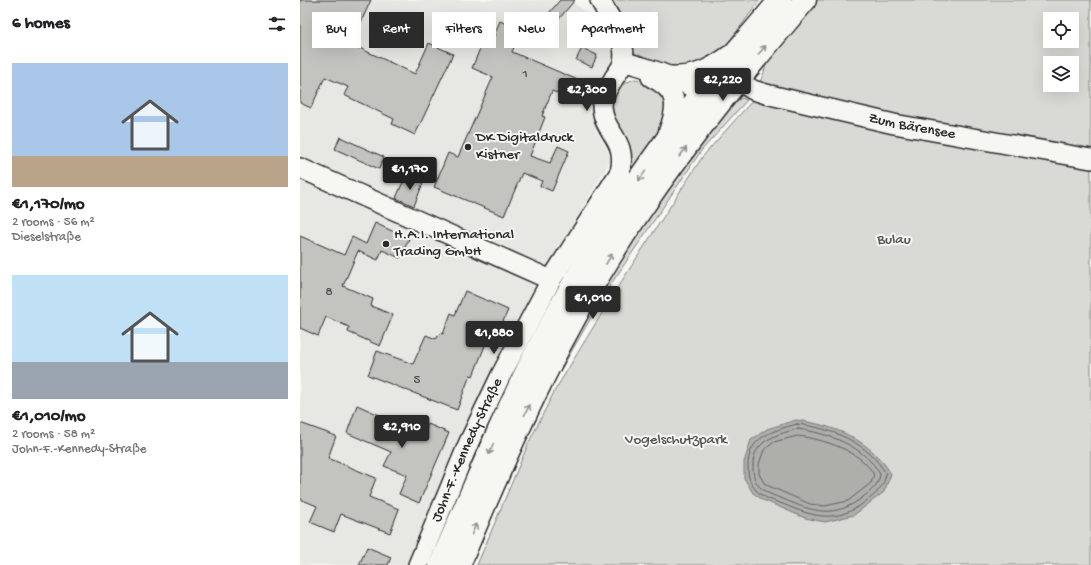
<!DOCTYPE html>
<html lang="en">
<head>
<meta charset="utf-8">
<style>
	body { margin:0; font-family:"Gochi Hand",sans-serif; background:#f2f2f2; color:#202124; height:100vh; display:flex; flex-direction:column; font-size:15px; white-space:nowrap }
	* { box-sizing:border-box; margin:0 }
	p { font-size:13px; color:#757577 }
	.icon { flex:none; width:22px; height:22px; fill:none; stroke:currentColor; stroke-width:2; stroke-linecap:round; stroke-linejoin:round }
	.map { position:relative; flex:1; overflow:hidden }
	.side { display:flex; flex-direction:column; background:#fff; width:300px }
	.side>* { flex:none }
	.hud { position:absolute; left:12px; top:12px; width:380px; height:36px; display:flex; gap:8px }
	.controls { position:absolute; left:743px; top:12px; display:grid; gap:8px }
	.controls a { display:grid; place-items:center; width:36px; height:36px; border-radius:0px; background:#fff; box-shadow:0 4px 16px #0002; font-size:20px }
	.price { position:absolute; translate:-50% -34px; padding:0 9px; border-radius:4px; background:#2b2b2b; color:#fff; font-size:13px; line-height:26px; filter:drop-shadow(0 1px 2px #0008) }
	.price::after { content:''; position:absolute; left:50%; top:24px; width:12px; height:9px; margin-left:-6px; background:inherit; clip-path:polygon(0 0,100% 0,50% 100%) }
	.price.selected { background:#222; color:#fff }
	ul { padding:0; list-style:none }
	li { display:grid; align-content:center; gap:8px; height:212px; padding:0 12px }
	li span { display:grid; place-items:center; height:124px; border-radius:0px; color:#555 }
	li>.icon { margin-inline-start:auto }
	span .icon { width:72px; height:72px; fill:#fffc; stroke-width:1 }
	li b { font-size:17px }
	h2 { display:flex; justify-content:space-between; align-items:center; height:48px; padding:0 12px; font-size:17px }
	.pill { padding:0 14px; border-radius:0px; background:#fff; box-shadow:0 4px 16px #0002; font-size:14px; line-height:36px }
	.pill.selected { background:#2b2b2b; color:#fff }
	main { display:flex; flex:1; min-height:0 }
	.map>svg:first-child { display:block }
	.built { fill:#e7e7e3 }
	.green { fill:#d9d9d5; stroke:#828280; fill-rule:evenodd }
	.water { fill:#aeaeab; stroke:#7a7a78 }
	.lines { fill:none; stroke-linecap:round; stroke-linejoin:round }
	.shore { stroke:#5f5f5e; stroke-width:1 }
	.building { fill:#c3c3c0; stroke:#2b2b2b }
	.minor-casing { stroke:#2b2b2b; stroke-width:22 }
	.major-casing { stroke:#2b2b2b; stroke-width:25 }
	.minor { stroke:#f6f6f2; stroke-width:19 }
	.major { stroke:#f6f6f2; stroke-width:22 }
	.oneway { stroke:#90908e }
	.poi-dot { fill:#2b2b2b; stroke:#f6f6f2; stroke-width:1.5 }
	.labels { text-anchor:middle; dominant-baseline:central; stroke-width:4; stroke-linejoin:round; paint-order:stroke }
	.number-label { font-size:13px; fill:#515150 }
	.street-label { font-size:15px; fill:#2b2b2b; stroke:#f6f6f2 }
	.poi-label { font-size:15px; fill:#2b2b2b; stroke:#f6f6f2; text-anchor:start }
	.park-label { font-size:15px; fill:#565656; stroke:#f6f6f2 }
</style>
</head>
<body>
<main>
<section class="side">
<h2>6 homes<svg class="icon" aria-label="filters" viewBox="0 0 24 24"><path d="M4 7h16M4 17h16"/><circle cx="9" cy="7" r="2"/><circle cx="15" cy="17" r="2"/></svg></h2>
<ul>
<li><span style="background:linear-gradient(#a9c7e8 75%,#b9a48a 0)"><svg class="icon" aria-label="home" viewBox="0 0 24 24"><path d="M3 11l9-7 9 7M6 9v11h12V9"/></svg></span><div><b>€1,170/mo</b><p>2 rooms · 56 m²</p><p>Dieselstraße</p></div></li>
<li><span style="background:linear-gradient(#bfe0f5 70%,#9aa5b1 0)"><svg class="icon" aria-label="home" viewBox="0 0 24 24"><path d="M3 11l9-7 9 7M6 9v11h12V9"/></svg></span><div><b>€1,010/mo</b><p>2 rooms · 58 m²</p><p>John-F.-Kennedy-Straße</p></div></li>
</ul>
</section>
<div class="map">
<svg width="791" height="565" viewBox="0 0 791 565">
	<rect width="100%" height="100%" fill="#f6f6f2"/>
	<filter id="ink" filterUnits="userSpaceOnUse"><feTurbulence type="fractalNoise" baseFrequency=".025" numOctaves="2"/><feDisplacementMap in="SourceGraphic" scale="8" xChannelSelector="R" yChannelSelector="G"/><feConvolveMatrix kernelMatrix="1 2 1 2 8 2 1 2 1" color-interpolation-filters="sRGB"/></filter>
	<g filter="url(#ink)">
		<polygon class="built" points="0,0 270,0 304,27 316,59 296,98 293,113 295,129 306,147 311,160 236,285 177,444 127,565 5,565 0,563"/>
		<g class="green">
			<polygon points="307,0 460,0 423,50 410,62 371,69 339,57 333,51"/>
			<path d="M514 0H791V565H177L229 442 254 392 314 293 403 156 453 100 464 72 470 51ZM750 19H772V41H750ZM750 63H772V85H750Z"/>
			<polygon points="334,79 345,80 365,94 369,121 327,185 312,122 310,99 321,85"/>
			<polygon points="442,98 447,100 401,151 309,287 246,395 191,515 252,371 345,213 433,103"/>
		</g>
		<path class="water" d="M496 420C534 425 571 440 591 474L584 492 554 515 525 522 505 518 463 500 453 493 444 478V462L451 440 467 429Z"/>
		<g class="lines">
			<g class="shore">
				<path d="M497 424C531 428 568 442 586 474 584 487 576 494 565 502 536 524 514 517 483 504 474 501 463 498 456 490 450 484 448 476 448 468 447 437 472 431 497 424Z"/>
				<path d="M498 429C528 433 564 446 580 474 579 485 571 491 563 497 535 519 514 512 483 499 475 496 465 493 459 486 454 480 453 474 453 466 452 441 477 434 498 429Z"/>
				<path d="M498 436C523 439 562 451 574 475L571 483 548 501 525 506 510 504 471 487 464 483 459 474V464L464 450 474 442Z"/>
			</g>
		</g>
		<g class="building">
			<polygon points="0,0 71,0 51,44 115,74 129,43 153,54 115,135 92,124 94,119 44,95 48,87 25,77 11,108 0,103"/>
			<polygon points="260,0 275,0 258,20 249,13"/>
			<polygon points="200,21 221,31 212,52 278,80 270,98 252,91 242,116 245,117 230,156 250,163 258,146 269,151 252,191 240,186 242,181 222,173 204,216 134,187 148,153 158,157 193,77 172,68 181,46 186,48 188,42 191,43"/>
			<polygon points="282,48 297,55 292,67 276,60"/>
			<polygon points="40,137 84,157 79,169 35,149"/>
			<polygon points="106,175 123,183 114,206 96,198"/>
			<polygon points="75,223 109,239 100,258 82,250 78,260 58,251 43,286 73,299 71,306 93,315 80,346 48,332 49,327 26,317 18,336 0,328 0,236 44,255 52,237 66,244"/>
			<polygon points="165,291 208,310 198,333 193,331 186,343 173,376 170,375 157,410 68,375 77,351 113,364 126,335 136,339 140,333 143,334 151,313 155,315"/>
			<polygon points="57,405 86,418 84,423 122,439 128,424 149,433 119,503 99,494 107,475 84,466 91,452 47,433"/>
			<polygon points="0,423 36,436 28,458 76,478 69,497 99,509 90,533 41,514 34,532 10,522 17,506 0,499"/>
			<polygon points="67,547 91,557 88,565 59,565"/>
		</g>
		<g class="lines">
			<defs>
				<g id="minor">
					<path d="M323 62C340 65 407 85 407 105"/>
					<path d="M370 76C395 77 409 70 430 55"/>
					<path d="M351 77C380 91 378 107 368 133"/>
					<path id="s1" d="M437 80 453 90 466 94 594 124 791 159"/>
					<polyline points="0,168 251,280"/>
					<path id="s2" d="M118 565 169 442 201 375 251 280 320 172C328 139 303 133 302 106 302 95 309 87 314 78 317 73 322 68 323 62 328 41 309 18 300 0"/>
				</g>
				<g id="major">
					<path d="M140 565C176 483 210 399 253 320 295 241 346 165 401 94 426 62 454 32 480 0"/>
					<path d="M159 565C210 443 265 320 340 211 390 137 447 68 505 0"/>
				</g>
			</defs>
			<use href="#minor" class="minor-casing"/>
			<use href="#major" class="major-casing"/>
			<use href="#minor" class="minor"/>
			<use href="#major" class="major"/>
		</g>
		<defs><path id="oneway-shaft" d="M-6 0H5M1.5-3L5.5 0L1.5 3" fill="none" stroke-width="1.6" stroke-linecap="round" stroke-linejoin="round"/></defs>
		<g class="oneway">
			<use href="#oneway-shaft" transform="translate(462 50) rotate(-50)"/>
			<use href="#oneway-shaft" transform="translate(383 152) rotate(-53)"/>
			<use href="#oneway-shaft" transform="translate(342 176) rotate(125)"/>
			<use href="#oneway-shaft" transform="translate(309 259) rotate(-58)"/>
			<use href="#oneway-shaft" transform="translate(227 410) rotate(-64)"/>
			<use href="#oneway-shaft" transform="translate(191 449) rotate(113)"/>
			<use href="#oneway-shaft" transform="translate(174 529) rotate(-66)"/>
		</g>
	</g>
	<g class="poi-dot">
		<circle cx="168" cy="147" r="4"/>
		<circle cx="86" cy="244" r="4"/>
	</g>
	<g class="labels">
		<g class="number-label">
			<text x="225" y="74">1</text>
			<text x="29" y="292">8</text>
			<text x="117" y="380">5</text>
		</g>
		<g class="street-label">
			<text stroke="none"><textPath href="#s1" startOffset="182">Zum Bärensee</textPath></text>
			<text stroke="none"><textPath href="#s2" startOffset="125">John-F.-Kennedy-Straße</textPath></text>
		</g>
		<g class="poi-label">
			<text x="176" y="138">DK Digitaldruck<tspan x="176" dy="17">Kistner</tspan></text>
			<text x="94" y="235">H.A.I. International<tspan x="94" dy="17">Trading GmbH</tspan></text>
		</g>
		<g class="park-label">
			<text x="594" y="240">Bulau</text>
			<text x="376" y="440">Vogelschutzpark</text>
		</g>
	</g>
</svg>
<div class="controls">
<a><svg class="icon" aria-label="locate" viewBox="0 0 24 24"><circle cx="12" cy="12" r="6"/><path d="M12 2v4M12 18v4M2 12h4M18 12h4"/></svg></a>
<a><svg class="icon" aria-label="layers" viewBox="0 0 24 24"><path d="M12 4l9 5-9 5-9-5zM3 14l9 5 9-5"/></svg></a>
</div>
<b class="price" style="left:423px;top:102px">€2,220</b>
<b class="price" style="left:287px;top:112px">€2,300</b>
<b class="price selected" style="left:110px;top:191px">€1,170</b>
<b class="price" style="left:293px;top:320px">€1,010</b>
<b class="price" style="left:194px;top:355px">€1,880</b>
<b class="price" style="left:102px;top:449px">€2,910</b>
<div class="hud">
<a class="pill">Buy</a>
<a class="pill selected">Rent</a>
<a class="pill">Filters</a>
<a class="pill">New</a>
<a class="pill">Apartment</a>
</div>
</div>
</main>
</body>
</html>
